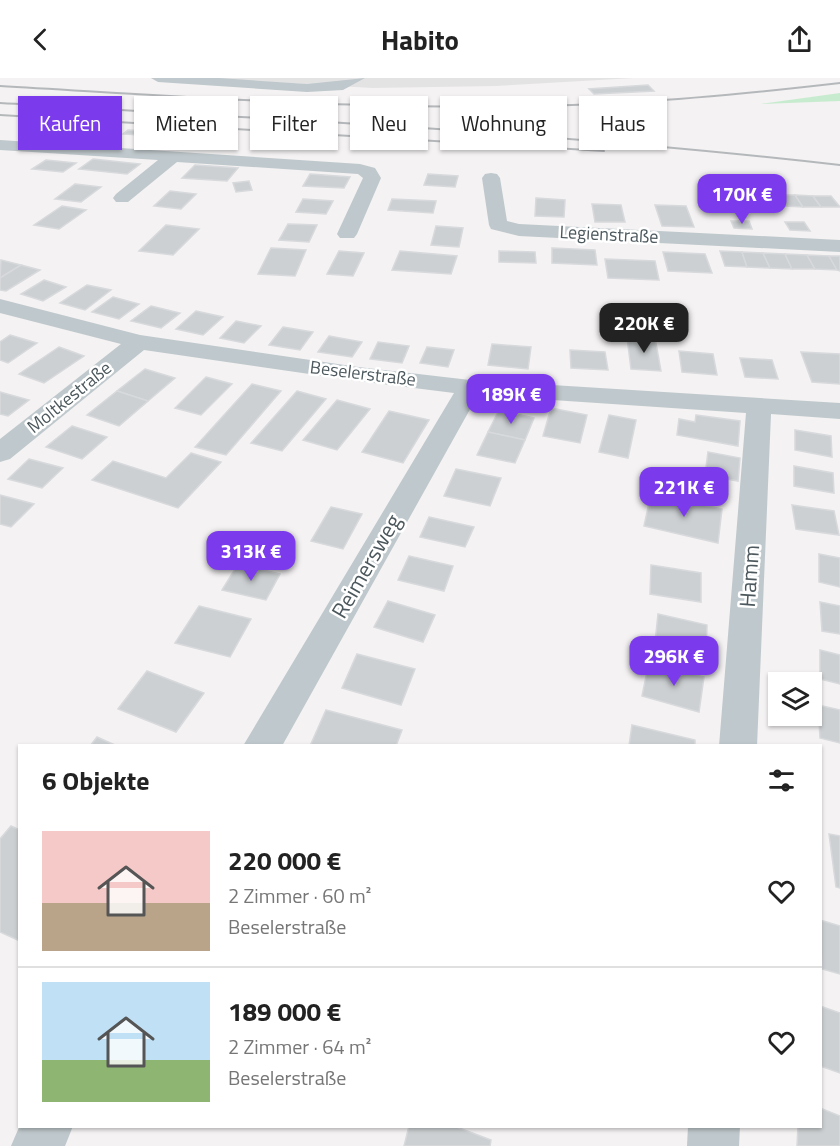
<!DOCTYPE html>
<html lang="de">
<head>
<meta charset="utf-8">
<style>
	body { margin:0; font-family:"Titillium Web",sans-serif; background:#f6f6f6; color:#222; height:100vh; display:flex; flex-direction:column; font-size:22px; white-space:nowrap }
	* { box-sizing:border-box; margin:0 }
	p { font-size:20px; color:#767676 }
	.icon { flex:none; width:33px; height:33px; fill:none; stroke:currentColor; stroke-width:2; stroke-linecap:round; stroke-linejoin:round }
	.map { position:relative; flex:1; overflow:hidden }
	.panel { position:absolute; left:18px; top:666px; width:804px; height:384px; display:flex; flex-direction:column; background:#fff; border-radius:0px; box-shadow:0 2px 4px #0004 }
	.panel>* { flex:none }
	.top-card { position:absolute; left:18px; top:18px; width:804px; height:54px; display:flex; gap:12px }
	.tools { position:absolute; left:768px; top:594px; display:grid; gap:12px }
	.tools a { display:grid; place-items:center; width:54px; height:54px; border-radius:0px; background:#fff; box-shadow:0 2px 4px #0004; font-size:30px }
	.price { position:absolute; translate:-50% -51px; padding:0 14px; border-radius:12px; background:#7c3aed; color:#fff; font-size:20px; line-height:39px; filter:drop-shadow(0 2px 3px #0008) }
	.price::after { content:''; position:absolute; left:50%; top:36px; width:18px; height:14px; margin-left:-9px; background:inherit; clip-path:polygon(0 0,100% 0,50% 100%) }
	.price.active { background:#222; color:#fff }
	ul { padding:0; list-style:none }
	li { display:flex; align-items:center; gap:18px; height:150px; padding:0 24px }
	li+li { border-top:2px solid #e0e0e0 }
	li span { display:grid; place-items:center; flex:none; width:168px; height:120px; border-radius:0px; color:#555 }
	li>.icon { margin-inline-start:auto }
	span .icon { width:72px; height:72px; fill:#fffc; stroke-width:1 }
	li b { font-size:26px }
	h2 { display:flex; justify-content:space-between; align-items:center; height:72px; padding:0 24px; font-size:26px }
	.tag { padding:0 21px; border-radius:0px; background:#fff; box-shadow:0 2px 4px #0004; font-size:21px; line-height:54px }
	.tag.active { background:#7c3aed; color:#fff }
	header { display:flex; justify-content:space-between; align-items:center; height:78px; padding:0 24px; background:#fff; font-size:27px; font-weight:700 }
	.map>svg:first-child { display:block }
	.education { fill:#e4e3e4 }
	.green { fill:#c7ebce }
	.building { fill:#ccd0d2; stroke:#d7d9dc; stroke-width:1.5 }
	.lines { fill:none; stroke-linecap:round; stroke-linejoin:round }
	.street { fill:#bfc8cc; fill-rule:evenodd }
	.rail { stroke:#b5b8bb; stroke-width:2 }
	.labels { text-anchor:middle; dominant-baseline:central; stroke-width:5; stroke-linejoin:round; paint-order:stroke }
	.far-street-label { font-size:18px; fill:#4c585d; stroke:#fff }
	.street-label { font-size:22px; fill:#4c585d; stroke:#fff }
</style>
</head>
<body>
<header><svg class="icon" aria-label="back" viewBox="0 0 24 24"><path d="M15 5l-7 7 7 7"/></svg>Habito<svg class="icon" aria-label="share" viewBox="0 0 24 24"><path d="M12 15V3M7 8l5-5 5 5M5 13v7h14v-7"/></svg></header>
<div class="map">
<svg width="840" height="1068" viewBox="0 0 840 1068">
	<rect width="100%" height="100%" fill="#f4f2f2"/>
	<polygon class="education" points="204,0 634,0 496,8 372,10"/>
	<polygon class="green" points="840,15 840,23 761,26"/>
	<g class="building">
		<polygon points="648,7 654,13 594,16 589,11"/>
		<polygon points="128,52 187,55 183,60 123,56"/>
		<polygon points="93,81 140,86 127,96 79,91"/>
		<polygon points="46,82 76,85 63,94 32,91"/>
		<polygon points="195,87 238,90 227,103 182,100"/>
		<polygon points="310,96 350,99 344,110 303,108"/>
		<polygon points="428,96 458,98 455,109 424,107"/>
		<polygon points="249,103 252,112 236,114 233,105"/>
		<polygon points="75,106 101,109 81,124 55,121"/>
		<polygon points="170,113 196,116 181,131 154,128"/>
		<polygon points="723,116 741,116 748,128 729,127"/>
		<polygon points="741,116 759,117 766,128 748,128"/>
		<polygon points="759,117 777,117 784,128 766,128"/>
		<polygon points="777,117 795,117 803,129 784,128"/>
		<polygon points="795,117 813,118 821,129 803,129"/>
		<polygon points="813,118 831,118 840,129 821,129"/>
		<polygon points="536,120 565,122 564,139 535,138"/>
		<polygon points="303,121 333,123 326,136 296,134"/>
		<polygon points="392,121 436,123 433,135 388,132"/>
		<polygon points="592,126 621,127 625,144 595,144"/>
		<polygon points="655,127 686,128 694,149 662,148"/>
		<polygon points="62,128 86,132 59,151 34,147"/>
		<polygon points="731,143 749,143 752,151 734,150"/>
		<polygon points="785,144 804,144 810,153 790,152"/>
		<polygon points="288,146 317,147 309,164 279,162"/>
		<polygon points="166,147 199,151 173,177 139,173"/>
		<polygon points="436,148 463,150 459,169 431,167"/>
		<polygon points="271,170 306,172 295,198 258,196"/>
		<polygon points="552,170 595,172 597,187 552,185"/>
		<polygon points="339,173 364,175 353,198 327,196"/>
		<polygon points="400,173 457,178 451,196 392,192"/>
		<polygon points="499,173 535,174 536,185 499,184"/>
		<polygon points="720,173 742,174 747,189 725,188"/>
		<polygon points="663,174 705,176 712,195 668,193"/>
		<polygon points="742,174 763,175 770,190 747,189"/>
		<polygon points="763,175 785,176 792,191 770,190"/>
		<polygon points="785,176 807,177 815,191 792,191"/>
		<polygon points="807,177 829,178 837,192 815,191"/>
		<polygon points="829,178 840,178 840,193 837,192"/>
		<polygon points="605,181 655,183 659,202 608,200"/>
		<polygon points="1,182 21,187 0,200"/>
		<polygon points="21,187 40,192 6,213 0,212 0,200"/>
		<polygon points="44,202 66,209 43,223 21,216"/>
		<polygon points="87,207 111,212 85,232 60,225"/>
		<polygon points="113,219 139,226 119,241 92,234"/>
		<polygon points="151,228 180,235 161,250 131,243"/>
		<polygon points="196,233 223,239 203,257 176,251"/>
		<polygon points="236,243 261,248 244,265 220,260"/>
		<polygon points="283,249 313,254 300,272 269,267"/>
		<polygon points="10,257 37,265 8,285 0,282 0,264"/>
		<polygon points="329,258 362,264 352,279 318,274"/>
		<polygon points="627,259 655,260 661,293 631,291"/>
		<polygon points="378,264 409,268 402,285 370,281"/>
		<polygon points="492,266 531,269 528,291 488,287"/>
		<polygon points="59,269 84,278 44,305 19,296"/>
		<polygon points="427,269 454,272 448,289 420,285"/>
		<polygon points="570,272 605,274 608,292 571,290"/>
		<polygon points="679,273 713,276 717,297 682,294"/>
		<polygon points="801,274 840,276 840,306 812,304"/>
		<polygon points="740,280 772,282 778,301 745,299"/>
		<polygon points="145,291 175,300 148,323 117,313"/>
		<polygon points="206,299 232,306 201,337 175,330"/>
		<polygon points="252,306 281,313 226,377 195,369"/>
		<polygon points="117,313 148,323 119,348 87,337"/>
		<polygon points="297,313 326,321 282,373 251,365"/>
		<polygon points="0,314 29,322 8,338 0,336"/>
		<polygon points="337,322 370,331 337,372 303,362"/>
		<polygon points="551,330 587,337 580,365 543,358"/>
		<polygon points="499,332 534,340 525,362 488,354"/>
		<polygon points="389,333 429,342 403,385 362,374"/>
		<polygon points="609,337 636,342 628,380 599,374"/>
		<polygon points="696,337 740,343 738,368 677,357 679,341 695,344"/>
		<polygon points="72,348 107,359 82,381 46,369"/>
		<polygon points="795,352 831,358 832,379 795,372"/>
		<polygon points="488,354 525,362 515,385 477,377"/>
		<polygon points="708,374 740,380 738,403 705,397"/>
		<polygon points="191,375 221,384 178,430 92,402 113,383 166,400"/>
		<polygon points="29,381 63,390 42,410 8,401"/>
		<polygon points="794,388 833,395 834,415 794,408"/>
		<polygon points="456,391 501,400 490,428 444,418"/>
		<polygon points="651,416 722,431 718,465 644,448"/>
		<polygon points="0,417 34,426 11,449 0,446"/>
		<polygon points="792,427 834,433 839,457 796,451"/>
		<polygon points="331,429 362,436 343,471 311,463"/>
		<polygon points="429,439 474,449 465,469 420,459"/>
		<polygon points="819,476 840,480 840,509 819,504"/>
		<polygon points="409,478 453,488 444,513 398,502"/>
		<polygon points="238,486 280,496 266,522 222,512"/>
		<polygon points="651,487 701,495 701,524 650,516"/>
		<polygon points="388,523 435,537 423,564 374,549"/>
		<polygon points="820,524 840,528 840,556 822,553"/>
		<polygon points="199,528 251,541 230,579 175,565"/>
		<polygon points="658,536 707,547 706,576 655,565"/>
		<polygon points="820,572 840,577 840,606 820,601"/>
		<polygon points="357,576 415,591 401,627 342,610"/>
		<polygon points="649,584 704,599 699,634 642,618"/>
		<polygon points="147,593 204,615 176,654 118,631"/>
		<polygon points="818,627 840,632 840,665 820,660"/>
		<polygon points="326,632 402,652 396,668 310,668"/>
		<polygon points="632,647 695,662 695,668 629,668"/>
		<polygon points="97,659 117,668 90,668"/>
		<polygon points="11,748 20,752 20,863 0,854 0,761"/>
		<polygon points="829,756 840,758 840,810 836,809"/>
		<polygon points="820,842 840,848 840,896 822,891"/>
		<polygon points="820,928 840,935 840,995 820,988"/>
		<polygon points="820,1030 840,1038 840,1068 797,1068 798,1048 820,1048"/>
		<polygon points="409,1048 454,1048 491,1062 490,1068 404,1068"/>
	</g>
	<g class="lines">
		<g class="street">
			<polygon points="151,0 219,0 307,6 365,0 343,12 307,14 158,4"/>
			<polygon points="0,62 360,86 375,90 381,100 357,156 354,160 340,160 337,156 363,100 358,96 177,84 128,124 116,124 113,120 116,116 158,82 0,72"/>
			<polygon points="491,95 497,96 500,100 507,143 519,146 840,162 840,174 519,158 491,151 489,147 482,100 485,96"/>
			<polygon points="0,221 140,257 358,289 470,302 840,325 840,341 771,336 757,668 719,668 746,335 478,317 282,668 243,668 454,315 358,303 144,272 10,381 0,384 0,361 121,266 0,235"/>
			<polygon points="20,1047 20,1048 73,1048 65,1068 11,1068"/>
			<polygon points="688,1048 740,1048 739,1068 687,1068"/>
		</g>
		<g class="rail">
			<path d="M0 8C210 20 422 37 633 24 702 20 771 13 840 5"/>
			<path d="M0 25C281 41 561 55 840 87"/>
			<polyline points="0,37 604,73"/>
		</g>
	</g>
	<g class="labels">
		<g class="far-street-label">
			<text transform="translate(609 156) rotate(3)">Legienstraße</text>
			<text transform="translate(363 295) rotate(7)">Beselerstraße</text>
			<text transform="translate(69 319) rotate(-39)">Moltkestraße</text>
		</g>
		<g class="street-label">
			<text transform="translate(366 488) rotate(-60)">Reimersweg</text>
			<text transform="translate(749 498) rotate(-86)">Hamm</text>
		</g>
	</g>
</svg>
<div class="tools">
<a><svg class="icon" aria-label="layers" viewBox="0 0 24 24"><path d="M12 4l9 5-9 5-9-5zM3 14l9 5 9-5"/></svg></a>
</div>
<b class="price" style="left:742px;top:147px">170K €</b>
<b class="price active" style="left:644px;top:276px">220K €</b>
<b class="price" style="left:511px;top:347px">189K €</b>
<b class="price" style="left:684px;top:440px">221K €</b>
<b class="price" style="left:251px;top:504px">313K €</b>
<b class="price" style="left:674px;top:609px">296K €</b>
<div class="top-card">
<a class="tag active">Kaufen</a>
<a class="tag">Mieten</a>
<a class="tag">Filter</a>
<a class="tag">Neu</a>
<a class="tag">Wohnung</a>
<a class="tag">Haus</a>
</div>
<section class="panel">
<h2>6 Objekte<svg class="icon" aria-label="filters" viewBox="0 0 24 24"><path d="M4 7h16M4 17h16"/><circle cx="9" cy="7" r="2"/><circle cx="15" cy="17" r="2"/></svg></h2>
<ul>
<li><span style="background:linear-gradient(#f6c9c9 60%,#b9a48a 0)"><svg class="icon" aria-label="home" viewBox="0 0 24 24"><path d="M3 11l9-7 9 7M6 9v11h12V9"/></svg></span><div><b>220 000 €</b><p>2 Zimmer · 60 m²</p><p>Beselerstraße</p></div><svg class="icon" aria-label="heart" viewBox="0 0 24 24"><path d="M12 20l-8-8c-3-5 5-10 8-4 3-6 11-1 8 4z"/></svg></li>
<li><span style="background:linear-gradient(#bfe0f5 65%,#8fb573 0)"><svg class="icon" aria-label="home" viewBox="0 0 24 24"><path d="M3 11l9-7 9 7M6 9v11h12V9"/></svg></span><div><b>189 000 €</b><p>2 Zimmer · 64 m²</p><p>Beselerstraße</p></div><svg class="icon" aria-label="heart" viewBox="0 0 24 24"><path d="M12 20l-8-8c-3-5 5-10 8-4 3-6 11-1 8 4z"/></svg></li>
</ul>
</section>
</div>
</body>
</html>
